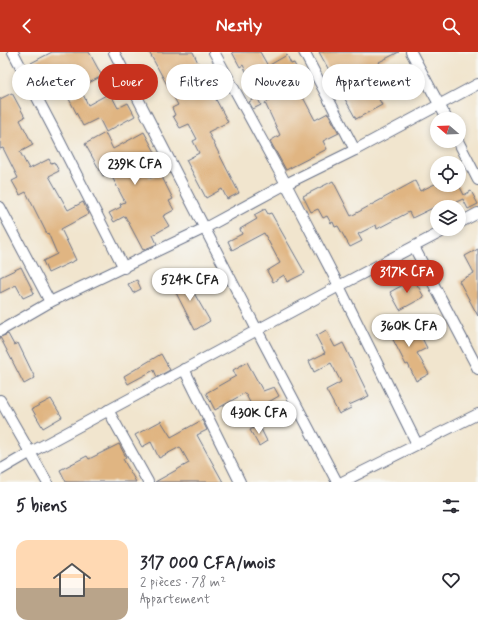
<!DOCTYPE html>
<html lang="fr">
<head>
<meta charset="utf-8">
<style>
	body { margin:0; font-family:Mynerve,sans-serif; background:#f7f7f7; color:#2b2b33; height:100vh; display:flex; flex-direction:column; font-size:15px; white-space:nowrap }
	* { box-sizing:border-box; margin:0 }
	p { font-size:13px; color:#7c7c81 }
	.icon { flex:none; width:22px; height:22px; fill:none; stroke:currentColor; stroke-width:2; stroke-linecap:round; stroke-linejoin:round }
	.map { position:relative; height:430px; overflow:hidden }
	.panel { display:flex; flex-direction:column; background:#fff; flex:1 }
	.panel>* { flex:none }
	.banner { position:absolute; left:12px; top:12px; width:454px; height:36px; display:flex; gap:8px }
	.needle { width:26px; rotate:289deg }
	.tools { position:absolute; left:430px; top:60px; display:grid; gap:8px }
	.tools a { display:grid; place-items:center; width:36px; height:36px; border-radius:50%; background:#fff; box-shadow:0 2px 6px #0003; font-size:20px }
	.price { position:absolute; translate:-50% -34px; padding:0 9px; border-radius:14px; background:#fff; color:#222; font-size:13px; line-height:26px; filter:drop-shadow(0 1px 2px #0008) }
	.price::after { content:''; position:absolute; left:50%; top:24px; width:12px; height:9px; margin-left:-6px; background:inherit; clip-path:polygon(0 0,100% 0,50% 100%) }
	.price.on { background:#c8321e; color:#fff }
	ul { padding:0; list-style:none }
	li { display:flex; align-items:center; gap:12px; height:100px; padding:0 16px }
	li+li { border-top:1px solid #e1e1e2 }
	li span { display:grid; place-items:center; flex:none; width:112px; height:80px; border-radius:12px; color:#555 }
	li>.icon { margin-inline-start:auto }
	span .icon { width:48px; height:48px; fill:#fffc; stroke-width:1 }
	li b { font-size:17px }
	h2 { display:flex; justify-content:space-between; align-items:center; height:48px; padding:0 16px; font-size:17px }
	.tag { padding:0 14px; border-radius:18px; background:#fff; box-shadow:0 2px 6px #0003; font-size:14px; line-height:36px }
	.tag.on { background:#c8321e; color:#fff }
	header { display:flex; justify-content:space-between; align-items:center; height:52px; padding:0 16px; background:#c8321e; color:#fff; font-size:18px; font-weight:800 }
	.map>svg:first-child { display:block }
	.building { fill:#e0b582 }
	.lines { fill:none; stroke-linecap:round; stroke-linejoin:round }
	.street-casing { stroke:#666f85; stroke-width:12 }
	.street { stroke:#fff; stroke-width:10 }
</style>
</head>
<body>
<header><svg class="icon" aria-label="back" viewBox="0 0 24 24"><path d="M15 5l-7 7 7 7"/></svg>Nestly<svg class="icon" aria-label="search" viewBox="0 0 24 24"><circle cx="10" cy="10" r="6"/><path d="M15 15l6 6"/></svg></header>
<div class="map">
<svg width="478" height="430" viewBox="0 0 478 430">
	<rect width="100%" height="100%" fill="#f6f6f2"/>
	<filter id="ink" filterUnits="userSpaceOnUse"><feTurbulence type="fractalNoise" baseFrequency=".025" numOctaves="2"/><feDisplacementMap in="SourceGraphic" scale="8" xChannelSelector="R" yChannelSelector="G"/><feConvolveMatrix kernelMatrix="1 2 1 2 8 2 1 2 1" color-interpolation-filters="sRGB"/></filter>
	<filter id="wash" filterUnits="userSpaceOnUse"><feTurbulence type="fractalNoise" baseFrequency=".012" numOctaves="4" result="noise"/><feDisplacementMap in="SourceGraphic" scale="16" xChannelSelector="R" yChannelSelector="G"/><feGaussianBlur stdDeviation="0.9" result="paint"/><feColorMatrix in="noise" values="0 0 0 0 0 0 0 0 0 0 0 0 0 0 0 0 0 1.4 0 .05"/><feComposite in="paint" operator="in"/></filter>
	<g filter="url(#wash)">
		<rect width="100%" height="100%" fill="#f1e5ce"/>
		<g id="blocks">
			<g class="building">
				<polygon points="52,0 89,0 102,24 83,34 75,20 58,29 51,16 37,23 31,11"/>
				<polygon points="149,0 193,0 200,15 199,16 228,70 208,80 239,141 227,147 222,137 206,146 186,108 199,101 193,89 197,87 189,72 180,76 173,64 175,63 172,56 178,53"/>
				<polygon points="232,0 260,0 268,14 287,3 291,12 294,11 303,29 296,32 315,68 328,61 339,81 323,89 327,97 286,118 270,89 280,83 265,51 284,41 275,24 253,34 243,13 240,15"/>
				<polygon points="319,0 399,0 379,10 387,26 372,34 382,53 356,67"/>
				<polygon points="82,40 88,53 110,41 118,56 128,51 135,64 106,80 99,66 83,74 69,47"/>
				<polygon points="12,41 25,65 20,68 33,93 20,100 29,117 49,107 51,111 54,110 59,119 49,124 68,158 83,150 89,162 61,177 76,208 48,221 43,209 57,202 48,181 47,182 26,140 20,143 12,129 18,126 3,96 0,97 0,47"/>
				<polygon points="257,45 261,53 253,57 249,50"/>
				<polygon points="144,80 155,100 141,108 150,126 160,121 173,147 169,149 174,158 163,164 169,174 153,183 157,192 143,198 125,164 114,170 109,161 121,155 120,152 125,150 110,121 103,124 85,92 105,81 113,97"/>
				<polygon points="333,129 351,164 415,129 420,139 437,131 437,133 459,133 464,143 471,139 478,152 468,157 463,147 445,155 435,155 412,166 409,160 377,177 376,173 358,182 362,189 350,195 338,174 335,175 333,170 331,171 327,164 323,166 318,157 311,160 303,144"/>
				<polygon points="265,157 268,162 271,161 305,221 287,230 284,223 273,230 267,219 280,211 264,181 232,198 228,189 242,182 240,177 257,167 254,163"/>
				<polygon points="478,197 478,264 459,229 474,221 465,204"/>
				<polygon points="21,215 34,241 23,246 16,233 0,241 0,225"/>
				<polygon points="183,222 210,269 195,278 170,229"/>
				<polygon points="414,227 424,245 400,258 390,240"/>
				<polygon points="137,228 141,237 133,241 128,232"/>
				<polygon points="398,265 409,286 419,280 427,296 417,301 429,322 416,329 408,312 406,313 385,272"/>
				<polygon points="326,278 335,295 343,291 369,344 349,353 351,356 339,362 326,338 341,330 331,311 314,320 309,309 325,301 316,284"/>
				<polygon points="8,282 14,293 18,291 35,326 24,332 0,285"/>
				<polygon points="161,302 170,318 157,325 154,318 128,332 124,324"/>
				<polygon points="247,310 263,339 274,335 279,344 265,352 267,354 255,360 245,341 215,358 206,341 236,324 233,318"/>
				<polygon points="51,347 62,365 43,376 32,357"/>
				<polygon points="202,368 207,378 197,383 223,430 155,430 189,411 180,395 159,406 151,390 142,395 135,383 161,369 171,385"/>
				<polygon points="259,373 267,389 259,394 250,378"/>
				<polygon points="119,392 126,405 123,407 136,430 66,430 60,418 87,404 89,407"/>
			</g>
		</g>
	</g>
	<g filter="url(#ink)">
		<use href="#blocks" fill-opacity="0" stroke="#666f85" stroke-width="1"/>
		<g class="lines">
			<defs>
				<g id="street">
					<polyline points="13,0 53,76 124,216"/>
					<polyline points="114,0 257,278 337,430"/>
					<polyline points="214,0 286,132 339,234 417,392"/>
					<polyline points="304,0 355,98"/>
					<polyline points="411,0 447,67"/>
					<polyline points="458,89 478,128"/>
					<polyline points="0,155 50,250"/>
					<polyline points="459,171 478,161"/>
					<polyline points="414,195 478,317"/>
					<polyline points="0,279 50,250 205,176 286,132 355,98 478,32"/>
					<polyline points="184,317 240,430"/>
					<polyline points="0,348 47,430"/>
					<polyline points="108,358 148,430"/>
					<polyline points="0,418 31,400 339,234 447,177"/>
					<polyline points="342,430 478,362"/>
				</g>
			</defs>
			<use href="#street" class="street-casing"/>
			<use href="#street" class="street"/>
		</g>
	</g>
</svg>
<div class="tools">
<a><svg class="needle" viewBox="-14 -14 28 28"><path d="M0-13l5 13h-10z" fill="#e53935"/><path d="M0 13l5-13h-10z" fill="#7c7c81"/></svg></a>
<a><svg class="icon" aria-label="locate" viewBox="0 0 24 24"><circle cx="12" cy="12" r="6"/><path d="M12 2v4M12 18v4M2 12h4M18 12h4"/></svg></a>
<a><svg class="icon" aria-label="layers" viewBox="0 0 24 24"><path d="M12 4l9 5-9 5-9-5zM3 14l9 5 9-5"/></svg></a>
</div>
<b class="price" style="left:135px;top:134px">239K CFA</b>
<b class="price on" style="left:407px;top:242px">317K CFA</b>
<b class="price" style="left:190px;top:250px">524K CFA</b>
<b class="price" style="left:409px;top:296px">360K CFA</b>
<b class="price" style="left:259px;top:383px">430K CFA</b>
<div class="banner">
<a class="tag">Acheter</a>
<a class="tag on">Louer</a>
<a class="tag">Filtres</a>
<a class="tag">Nouveau</a>
<a class="tag">Appartement</a>
</div>
</div>
<section class="panel">
<h2>5 biens<svg class="icon" aria-label="filters" viewBox="0 0 24 24"><path d="M4 7h16M4 17h16"/><circle cx="9" cy="7" r="2"/><circle cx="15" cy="17" r="2"/></svg></h2>
<ul>
<li><span style="background:linear-gradient(#ffd9b3 60%,#b9a48a 0)"><svg class="icon" aria-label="home" viewBox="0 0 24 24"><path d="M3 11l9-7 9 7M6 9v11h12V9"/></svg></span><div><b>317 000 CFA/mois</b><p>2 pièces · 78 m²</p><p>Appartement</p></div><svg class="icon" aria-label="heart" viewBox="0 0 24 24"><path d="M12 20l-8-8c-3-5 5-10 8-4 3-6 11-1 8 4z"/></svg></li>
</ul>
</section>
</body>
</html>
